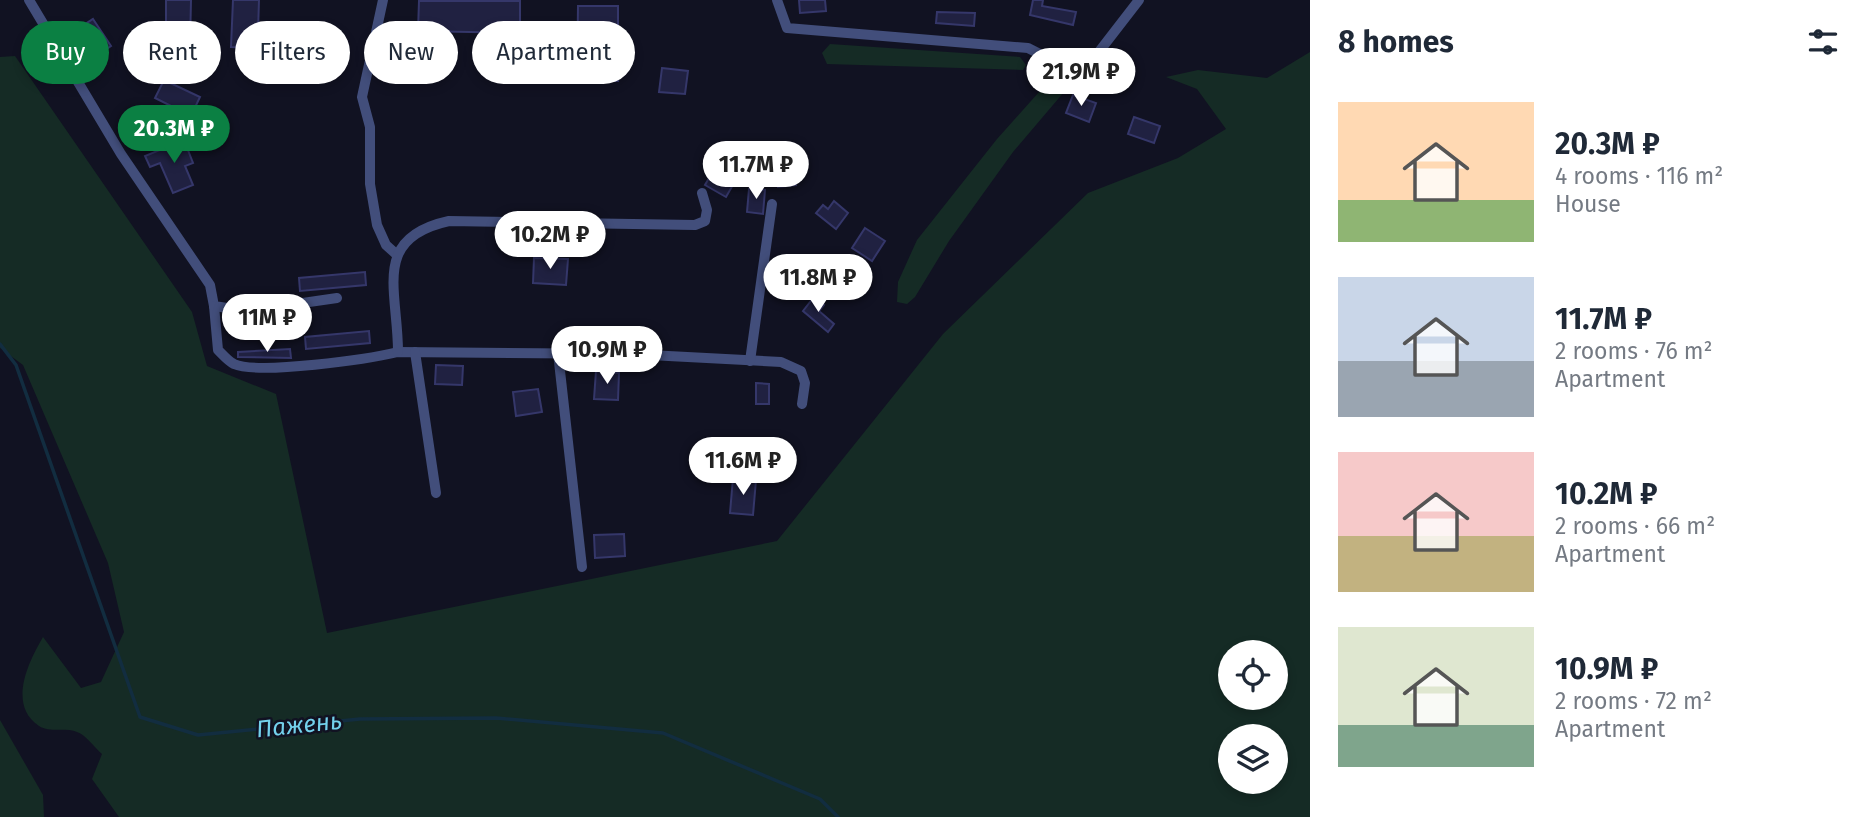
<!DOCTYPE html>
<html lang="en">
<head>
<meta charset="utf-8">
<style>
	body { margin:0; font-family:"Fira Sans",sans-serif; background:#f6f6f7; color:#1f2937; height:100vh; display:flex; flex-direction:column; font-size:26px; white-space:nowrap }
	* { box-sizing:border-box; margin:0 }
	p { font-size:23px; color:#747a83 }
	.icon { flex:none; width:38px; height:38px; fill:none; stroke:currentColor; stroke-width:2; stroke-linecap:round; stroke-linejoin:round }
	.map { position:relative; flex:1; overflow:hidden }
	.side { display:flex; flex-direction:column; background:#fff; width:560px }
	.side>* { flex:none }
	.banner { position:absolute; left:21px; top:21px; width:665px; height:63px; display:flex; gap:14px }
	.tools { position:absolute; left:1218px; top:640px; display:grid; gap:14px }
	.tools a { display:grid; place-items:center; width:70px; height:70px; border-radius:50%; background:#fff; box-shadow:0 4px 10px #0003; font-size:35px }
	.price { position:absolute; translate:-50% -60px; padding:0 16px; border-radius:24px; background:#fff; color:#222; font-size:23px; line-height:46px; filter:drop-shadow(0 2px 4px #0008) }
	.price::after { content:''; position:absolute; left:50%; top:42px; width:21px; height:16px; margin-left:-10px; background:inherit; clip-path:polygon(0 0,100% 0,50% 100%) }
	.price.selected { background:#0b8043; color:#fff }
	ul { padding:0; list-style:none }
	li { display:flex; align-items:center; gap:21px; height:175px; padding:0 28px }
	li span { display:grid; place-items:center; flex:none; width:196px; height:140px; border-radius:0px; color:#555 }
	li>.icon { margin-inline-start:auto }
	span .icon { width:84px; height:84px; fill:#fffc; stroke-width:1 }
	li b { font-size:30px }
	h2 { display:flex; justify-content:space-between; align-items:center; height:84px; padding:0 28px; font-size:30px }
	.chip { padding:0 24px; border-radius:32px; background:#fff; box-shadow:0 4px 10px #0003; font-size:24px; line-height:63px }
	.chip.selected { background:#0b8043; color:#fff }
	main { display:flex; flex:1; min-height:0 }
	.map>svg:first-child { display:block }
	.green { fill:#152b25; fill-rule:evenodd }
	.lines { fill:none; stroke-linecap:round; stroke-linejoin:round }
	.stream { stroke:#122d40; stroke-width:3.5 }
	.building { fill:#202141; stroke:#35376a; stroke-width:2 }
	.minor { stroke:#424e7b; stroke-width:10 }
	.labels { text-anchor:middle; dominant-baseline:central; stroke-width:5; stroke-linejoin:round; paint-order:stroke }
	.water-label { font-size:24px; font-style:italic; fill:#73d1ec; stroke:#111222 }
</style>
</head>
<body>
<main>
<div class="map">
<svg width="1310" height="817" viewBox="0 0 1310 817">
	<rect width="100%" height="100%" fill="#111222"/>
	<g class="green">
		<polygon points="830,44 1020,57 1026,65 1023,70 827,64 822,53"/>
		<path d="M1310 52V817H119L92 779 102 754C95 748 86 735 77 732 66 727 50 733 39 726 7 705 29 661 43 637L81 688 101 682 124 632 108 563 23 365 0 348V57L15 56 192 312 207 366 276 394 327 633 777 541 943 334 1088 193 1178 158 1226 129 1197 89 1166 77 1198 70 1267 78ZM1230 653H1276V698H1230ZM1230 737H1276V782H1230Z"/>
		<polygon points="1048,82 1064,82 1064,92 1013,152 949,241 915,297 907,304 897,302 898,282 917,240 997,139"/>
		<polygon points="0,720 43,795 44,817 0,817"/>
	</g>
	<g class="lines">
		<polyline class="stream" points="0,344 16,365 140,717 198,735 360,719 496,718 663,733 820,799 838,817"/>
	</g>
	<g class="building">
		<polygon points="166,0 191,0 190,44 166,44"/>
		<polygon points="233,0 259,0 258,32 295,33 294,47 280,46 280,57 253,55 253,48 231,47"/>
		<polygon points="799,0 825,0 826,11 800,13"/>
		<polygon points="1033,0 1043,0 1042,6 1076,12 1073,25 1030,15"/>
		<polygon points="419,1 520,1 520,33 418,31"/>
		<polygon points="578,6 618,6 618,81 577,81"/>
		<polygon points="937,12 975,13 974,26 936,23"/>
		<polygon points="93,19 111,46 95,57 76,30"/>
		<polygon points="662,68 688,71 685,94 659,92"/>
		<polygon points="164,80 200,97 191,116 155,98"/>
		<polygon points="1073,95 1096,103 1089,122 1066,113"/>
		<polygon points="1134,117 1160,126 1154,143 1128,134"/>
		<polygon points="184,140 193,163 185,166 193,185 173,193 160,163 150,167 145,156"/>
		<polygon points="718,163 730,170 726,178 734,183 726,197 705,185"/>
		<polygon points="794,166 796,185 778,187 776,167"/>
		<polygon points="749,189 765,190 763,214 747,212"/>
		<polygon points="834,201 848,213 836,229 816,213 823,205 828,209"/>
		<polygon points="865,228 885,241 872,261 852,248"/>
		<polygon points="534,258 568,259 566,285 533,283"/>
		<polygon points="365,272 366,285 300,291 299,278"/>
		<polygon points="814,297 824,305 819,311 834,324 828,332 803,311"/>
		<polygon points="369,331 370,343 306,349 305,337"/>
		<polygon points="290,349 291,358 238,357 238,352"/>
		<polygon points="436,365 463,366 462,385 435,384"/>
		<polygon points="596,371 619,373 618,400 594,399"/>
		<polygon points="756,383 769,384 769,404 756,404"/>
		<polygon points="538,389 542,412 516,416 513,392"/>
		<polygon points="733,478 756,480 753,515 730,513"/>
		<polygon points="624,534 625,556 595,558 594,535"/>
	</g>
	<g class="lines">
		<g class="minor">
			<polyline points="29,0 121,154 210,285 214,306 247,311 337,298"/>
			<polyline points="383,0 362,97 370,127 370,184 377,225 386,245 396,254"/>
			<polyline points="777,0 787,28 1028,48 1081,75 1139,0"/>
			<path d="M214 306 218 350C222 354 229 362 234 364 259 375 369 359 398 352L630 354 781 362 801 371 805 383 802 404"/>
			<path d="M398 352C398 290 371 238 449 221L695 225 705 221 707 210 702 193"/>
			<polyline points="415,352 436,493"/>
			<polyline points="558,353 582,567"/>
			<polyline points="750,361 772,204"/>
		</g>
	</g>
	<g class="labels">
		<g class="water-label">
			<text transform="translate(299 725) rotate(-6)">Пажень</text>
		</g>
	</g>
</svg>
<div class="tools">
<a><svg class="icon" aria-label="locate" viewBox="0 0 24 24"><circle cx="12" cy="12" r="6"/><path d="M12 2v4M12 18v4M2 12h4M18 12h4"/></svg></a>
<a><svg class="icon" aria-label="layers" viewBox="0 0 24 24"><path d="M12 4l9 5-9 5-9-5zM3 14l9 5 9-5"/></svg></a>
</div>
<b class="price" style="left:1081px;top:108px">21.9M ₽</b>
<b class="price selected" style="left:174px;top:165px">20.3M ₽</b>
<b class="price" style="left:756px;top:201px">11.7M ₽</b>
<b class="price" style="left:550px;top:271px">10.2M ₽</b>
<b class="price" style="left:818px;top:314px">11.8M ₽</b>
<b class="price" style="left:267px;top:354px">11M ₽</b>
<b class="price" style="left:607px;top:386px">10.9M ₽</b>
<b class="price" style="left:743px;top:497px">11.6M ₽</b>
<div class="banner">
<a class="chip selected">Buy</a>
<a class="chip">Rent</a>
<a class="chip">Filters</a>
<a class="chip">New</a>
<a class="chip">Apartment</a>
</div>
</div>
<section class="side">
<h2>8 homes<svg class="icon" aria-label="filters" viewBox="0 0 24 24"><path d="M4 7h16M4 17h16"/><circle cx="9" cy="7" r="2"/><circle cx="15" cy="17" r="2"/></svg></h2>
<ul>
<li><span style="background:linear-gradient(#ffd9b3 70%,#8fb573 0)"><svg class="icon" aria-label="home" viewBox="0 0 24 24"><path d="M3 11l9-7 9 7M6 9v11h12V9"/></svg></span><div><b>20.3M ₽</b><p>4 rooms · 116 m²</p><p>House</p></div></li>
<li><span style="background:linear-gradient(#c9d6e8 60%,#9aa5b1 0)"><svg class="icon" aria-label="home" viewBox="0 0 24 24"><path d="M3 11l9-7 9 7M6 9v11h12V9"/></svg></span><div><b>11.7M ₽</b><p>2 rooms · 76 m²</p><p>Apartment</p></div></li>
<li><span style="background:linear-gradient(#f6c9c9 60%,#c2b280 0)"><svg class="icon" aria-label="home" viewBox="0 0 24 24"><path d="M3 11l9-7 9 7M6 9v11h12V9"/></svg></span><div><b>10.2M ₽</b><p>2 rooms · 66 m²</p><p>Apartment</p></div></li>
<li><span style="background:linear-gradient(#dfe7d0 70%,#7fa58c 0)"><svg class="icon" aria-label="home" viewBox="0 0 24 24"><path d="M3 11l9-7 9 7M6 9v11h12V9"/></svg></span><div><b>10.9M ₽</b><p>2 rooms · 72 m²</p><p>Apartment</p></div></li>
</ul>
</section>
</main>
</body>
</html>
